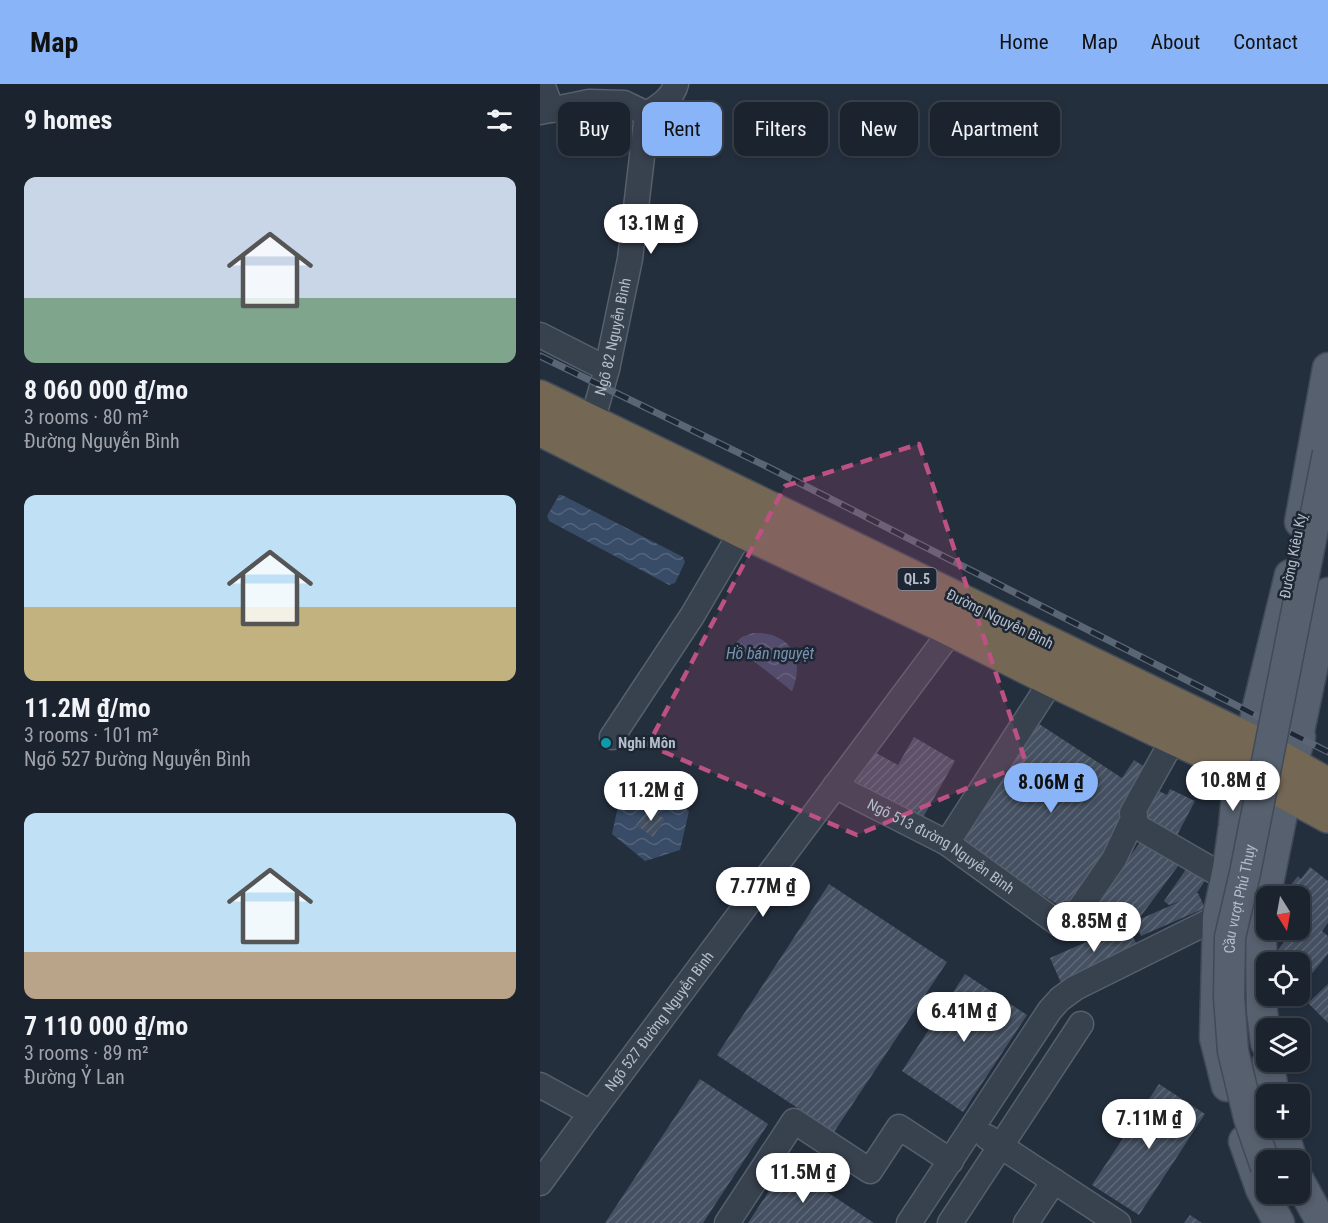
<!DOCTYPE html>
<html lang="en">
<head>
<meta charset="utf-8">
<style>
	body { margin:0; font-family:"Roboto Condensed",sans-serif; background:#242b36; color:#f1f3f6; height:100vh; display:flex; flex-direction:column; font-size:22px; white-space:nowrap }
	* { box-sizing:border-box; margin:0 }
	p { font-size:20px; color:#a0a4aa }
	.icon { flex:none; width:33px; height:33px; fill:none; stroke:currentColor; stroke-width:2; stroke-linecap:round; stroke-linejoin:round }
	.map { position:relative; flex:1; overflow:hidden }
	.panel { display:flex; flex-direction:column; background:#1b232e; width:540px }
	.panel>* { flex:none }
	.banner { position:absolute; left:18px; top:18px; width:570px; height:54px; display:flex; gap:12px }
	.needle { width:39px; rotate:169deg }
	.controls { position:absolute; left:716px; top:802px; display:grid; gap:12px }
	.controls a { display:grid; place-items:center; width:54px; height:54px; border-radius:12px; background:#1b232e; box-shadow:0 3px 9px #0003,0 0 0 2px #39404a; font-size:30px }
	.price { position:absolute; translate:-50% -51px; padding:0 14px; border-radius:21px; background:#fff; color:#222; font-size:20px; line-height:39px; filter:drop-shadow(0 2px 3px #0008) }
	.price::after { content:''; position:absolute; left:50%; top:36px; width:18px; height:14px; margin-left:-9px; background:inherit; clip-path:polygon(0 0,100% 0,50% 100%) }
	.price.current { background:#8ab4f8; color:#111 }
	ul { padding:0; list-style:none }
	li { display:grid; align-content:center; gap:12px; height:318px; padding:0 24px }
	li span { display:grid; place-items:center; height:186px; border-radius:12px; color:#555 }
	li>.icon { margin-inline-start:auto }
	span .icon { width:108px; height:108px; fill:#fffc; stroke-width:1 }
	li b { font-size:26px }
	h2 { display:flex; justify-content:space-between; align-items:center; height:72px; padding:0 24px; font-size:26px }
	.chip { padding:0 21px; border-radius:12px; background:#1b232e; box-shadow:0 3px 9px #0003,0 0 0 2px #39404a; font-size:21px; line-height:54px }
	.chip.current { background:#8ab4f8; color:#111 }
	header { display:flex; align-items:center; gap:36px; box-sizing:border-box; height:84px; padding:0 30px; background:#8ab4f8; color:#111 }
	header strong { font-size:28px }
	nav { display:flex; gap:33px; margin-inline-start:auto; font-size:21px }
	main { display:flex; flex:1; min-height:0 }
	.map>svg:first-child { display:block }
	.water { fill:url(#water-waves); fill-rule:evenodd }
	.building { fill:url(#building-hatch) }
	.lines { fill:none; stroke-linecap:round; stroke-linejoin:round }
	.minor-casing { stroke:#565f6c; stroke-width:27 }
	.major-casing { stroke:#414a57; stroke-width:33 }
	.highway-casing { stroke:#434c59; stroke-width:36 }
	.minor { stroke:#38414e; stroke-width:24 }
	.major { stroke:#56606e; stroke-width:30 }
	.highway { stroke:#746855; stroke-width:33 }
	.rail-casing { stroke:#5a6575; stroke-width:7 }
	.rail { stroke:#1d2633; stroke-width:4.5; stroke-dasharray:14; stroke-linecap:butt }
	.major-bridge-casing { stroke:#414a57; stroke-width:33; stroke-linecap:butt }
	.major-bridge { stroke:#56606e; stroke-width:30 }
	.marked { fill:#bd5182; fill-opacity:0.2; stroke:#bd5182; stroke-width:4.5; stroke-dasharray:12 8; stroke-linejoin:round }
	.culture-dot { fill:#0f9aa8; stroke:#1d2633; stroke-width:2 }
	.labels { text-anchor:middle; dominant-baseline:central; stroke-width:5; stroke-linejoin:round; paint-order:stroke }
	.shield { fill:#1d2633; stroke:#878f9c; stroke-width:1.5 }
	.shield-label { font-size:14px; font-weight:bold; fill:#b4bcc9 }
	.street-label { font-size:15px; fill:#b4bcc9; stroke:#1d2633 }
	.poi-label { font-size:15px; font-weight:bold; fill:#b4bcc9; stroke:#1d2633; text-anchor:start }
	.water-label { font-size:16px; font-style:italic; fill:#7c92b1; stroke:#1d2633 }
</style>
</head>
<body>
<header>
<strong>Map</strong>
<nav><a>Home</a><a>Map</a><a>About</a><a>Contact</a></nav>
</header>
<main>
<section class="panel">
<h2>9 homes<svg class="icon" aria-label="filters" viewBox="0 0 24 24"><path d="M4 7h16M4 17h16"/><circle cx="9" cy="7" r="2"/><circle cx="15" cy="17" r="2"/></svg></h2>
<ul>
<li><span style="background:linear-gradient(#c9d6e8 65%,#7fa58c 0)"><svg class="icon" aria-label="home" viewBox="0 0 24 24"><path d="M3 11l9-7 9 7M6 9v11h12V9"/></svg></span><div><b>8 060 000 ₫/mo</b><p>3 rooms · 80 m²</p><p>Đường Nguyễn Bình</p></div></li>
<li><span style="background:linear-gradient(#bfe0f5 60%,#c2b280 0)"><svg class="icon" aria-label="home" viewBox="0 0 24 24"><path d="M3 11l9-7 9 7M6 9v11h12V9"/></svg></span><div><b>11.2M ₫/mo</b><p>3 rooms · 101 m²</p><p>Ngõ 527 Đường Nguyễn Bình</p></div></li>
<li><span style="background:linear-gradient(#bfe0f5 75%,#b9a48a 0)"><svg class="icon" aria-label="home" viewBox="0 0 24 24"><path d="M3 11l9-7 9 7M6 9v11h12V9"/></svg></span><div><b>7 110 000 ₫/mo</b><p>3 rooms · 89 m²</p><p>Đường Ỷ Lan</p></div></li>
</ul>
</section>
<div class="map">
<svg width="788" height="1139" viewBox="0 0 788 1139">
	<defs>
		<pattern id="water-waves" width="16" height="10" patternUnits="userSpaceOnUse" patternTransform="scale(1.5)"><rect width="16" height="10" fill="#394c67"/><path d="M0 5q4-4 8 0t8 0" fill="none" stroke="#53647b"/></pattern>
		<pattern id="building-hatch" width="6" height="6" patternUnits="userSpaceOnUse" patternTransform="scale(1.5)"><rect width="6" height="6" fill="#455162"/><path d="M-1 1l2-2M0 6l6-6M5 7l2-2" fill="none" stroke="#5d6877"/></pattern>
	</defs>
	<rect width="100%" height="100%" fill="#242f3e"/>
	<g class="water">
		<polygon points="19,411 22,411 143,473 145,478 135,499 129,501 9,437 7,432"/>
		<path d="M213 549C249 547 266 574 252 607L193 561 202 553Z"/>
		<path d="M116 701 149 727 140 766 105 777 72 750 80 713ZM109 724 125 735 113 752 97 741Z"/>
	</g>
	<g class="building">
		<polygon points="490,634 582,694 594,676 611,687 591,733 529,828 413,753"/>
		<polygon points="374,653 415,677 382,735 312,695 329,665 358,681"/>
		<polygon points="613,704 627,711 630,705 655,717 634,757 596,737"/>
		<polygon points="109,724 125,735 113,753 96,741"/>
		<polygon points="605,752 641,778 598,836 641,817 629,821 624,817 649,781 667,794 656,810 658,809 665,824 601,852 594,837 552,852 538,842"/>
		<polygon points="770,783 788,797 788,839 782,847 788,852 788,870 760,904 759,903 759,879 728,878 754,846 759,846 759,839 764,833 759,829 759,813 741,813 758,792 761,795"/>
		<polygon points="289,800 407,878 294,1048 177,971"/>
		<polygon points="587,840 598,863 521,899 510,874"/>
		<polygon points="425,890 487,931 423,1028 362,987"/>
		<polygon points="788,900 788,939 768,919"/>
		<polygon points="160,995 228,1040 163,1139 65,1139"/>
		<polygon points="619,1000 665,1030 599,1131 552,1101"/>
		<polygon points="246,1081 334,1139 208,1139"/>
		<polygon points="650,1131 662,1139 644,1139"/>
	</g>
	<g class="lines">
		<defs>
			<g id="minor">
				<polyline points="2,0 12,26"/>
				<polyline points="0,28 49,18 84,19 107,30"/>
				<polyline points="0,251 67,285"/>
				<path id="s1" d="M52 338 67 285 90 175 107 30C119 22 132 15 136 0"/>
				<polyline points="72,653 152,532 202,447"/>
				<path id="s2" d="M295 702 407 759 519 840 527 829 534 833 574 775 595 731 592 729 634 654"/>
				<polyline points="591,739 686,794"/>
				<polyline points="407,759 512,596"/>
				<polyline points="0,1001 51,1029"/>
				<polyline points="447,1053 578,1139"/>
				<path id="s3" d="M0 1099 51 1029 412 546"/>
				<polyline points="187,1139 254,1037 330,1087 359,1043 411,1077"/>
				<polyline points="369,1139 510,926 520,915 535,904 678,833"/>
				<polyline points="410,1139 541,940"/>
				<polyline points="486,1139 514,1097"/>
			</g>
			<g id="major">
				<polyline points="760,438 788,284"/>
				<polyline points="712,657 716,631 750,491"/>
				<polyline points="752,680 760,653 759,647 788,509"/>
				<polyline points="726,959 722,927 721,856 724,819 746,710"/>
				<polyline points="728,978 734,1011"/>
				<polyline points="687,1002 675,954 678,833 688,784 694,742 697,712 702,685"/>
				<polyline points="742,1044 752,1077"/>
				<polyline points="704,1057 721,1105 739,1139"/>
				<polyline points="759,1097 782,1139"/>
			</g>
			<g id="highway">
				<polyline points="0,313 707,655 788,701"/>
				<polyline points="0,345 202,447 394,537 512,596 634,654 702,685 788,732"/>
			</g>
		</defs>
		<use href="#minor" class="minor-casing"/>
		<use href="#major" class="major-casing"/>
		<use href="#highway" class="highway-casing"/>
		<use href="#minor" class="minor"/>
		<use href="#major" class="major"/>
		<use href="#highway" class="highway"/>
		<defs>
			<polyline id="rail" points="0,272 228,383 788,668"/>
		</defs>
		<use href="#rail" class="rail-casing"/>
		<use href="#rail" class="rail"/>
		<defs>
			<g id="major-bridge">
				<path id="s4" d="M726 1083 709 1034 693 967 689 913 690 853 705 789 788 369"/>
			</g>
		</defs>
		<use href="#major-bridge" class="major-bridge-casing"/>
		<use href="#major-bridge" class="major-bridge"/>
	</g>
	<path class="marked" d="M379 360 486 679 317 751 108 661 245 402Z"/>
	<circle class="culture-dot" cx="66" cy="659" r="6"/>
	<g class="labels">
		<rect class="shield" x="357.5" y="484" width="39" height="22" rx="4.5"/>
		<g class="shield-label">
			<text x="377" y="495">QL.5</text>
		</g>
		<g class="street-label">
			<text stroke="none"><textPath href="#s1" startOffset="88">Ngõ 82 Nguyễn Bình</textPath></text>
			<text transform="translate(753 472) rotate(-79)">Đường Kiêu Kỵ</text>
			<text transform="translate(460 535) rotate(26)">Đường Nguyễn Bình</text>
			<text stroke="none"><textPath href="#s2" startOffset="122">Ngõ 513 đường Nguyễn Bình</textPath></text>
			<text stroke="none"><textPath href="#s4" startOffset="274">Cầu vượt Phú Thụy</textPath></text>
			<text stroke="none"><textPath href="#s3" startOffset="201">Ngõ 527 Đường Nguyễn Bình</textPath></text>
		</g>
		<g class="poi-label">
			<text x="78" y="659">Nghi Môn</text>
		</g>
		<g class="water-label">
			<text x="230" y="569">Hồ bán nguyệt</text>
		</g>
	</g>
</svg>
<div class="controls">
<a><svg class="needle" viewBox="-14 -14 28 28"><path d="M0-13l5 13h-10z" fill="#e53935"/><path d="M0 13l5-13h-10z" fill="#a0a4aa"/></svg></a>
<a><svg class="icon" aria-label="locate" viewBox="0 0 24 24"><circle cx="12" cy="12" r="6"/><path d="M12 2v4M12 18v4M2 12h4M18 12h4"/></svg></a>
<a><svg class="icon" aria-label="layers" viewBox="0 0 24 24"><path d="M12 4l9 5-9 5-9-5zM3 14l9 5 9-5"/></svg></a>
<a>+</a>
<a>−</a>
</div>
<b class="price" style="left:111px;top:171px">13.1M ₫</b>
<b class="price" style="left:693px;top:728px">10.8M ₫</b>
<b class="price current" style="left:511px;top:730px">8.06M ₫</b>
<b class="price" style="left:111px;top:738px">11.2M ₫</b>
<b class="price" style="left:223px;top:834px">7.77M ₫</b>
<b class="price" style="left:554px;top:869px">8.85M ₫</b>
<b class="price" style="left:424px;top:959px">6.41M ₫</b>
<b class="price" style="left:609px;top:1066px">7.11M ₫</b>
<b class="price" style="left:263px;top:1120px">11.5M ₫</b>
<div class="banner">
<a class="chip">Buy</a>
<a class="chip current">Rent</a>
<a class="chip">Filters</a>
<a class="chip">New</a>
<a class="chip">Apartment</a>
</div>
</div>
</main>
</body>
</html>
